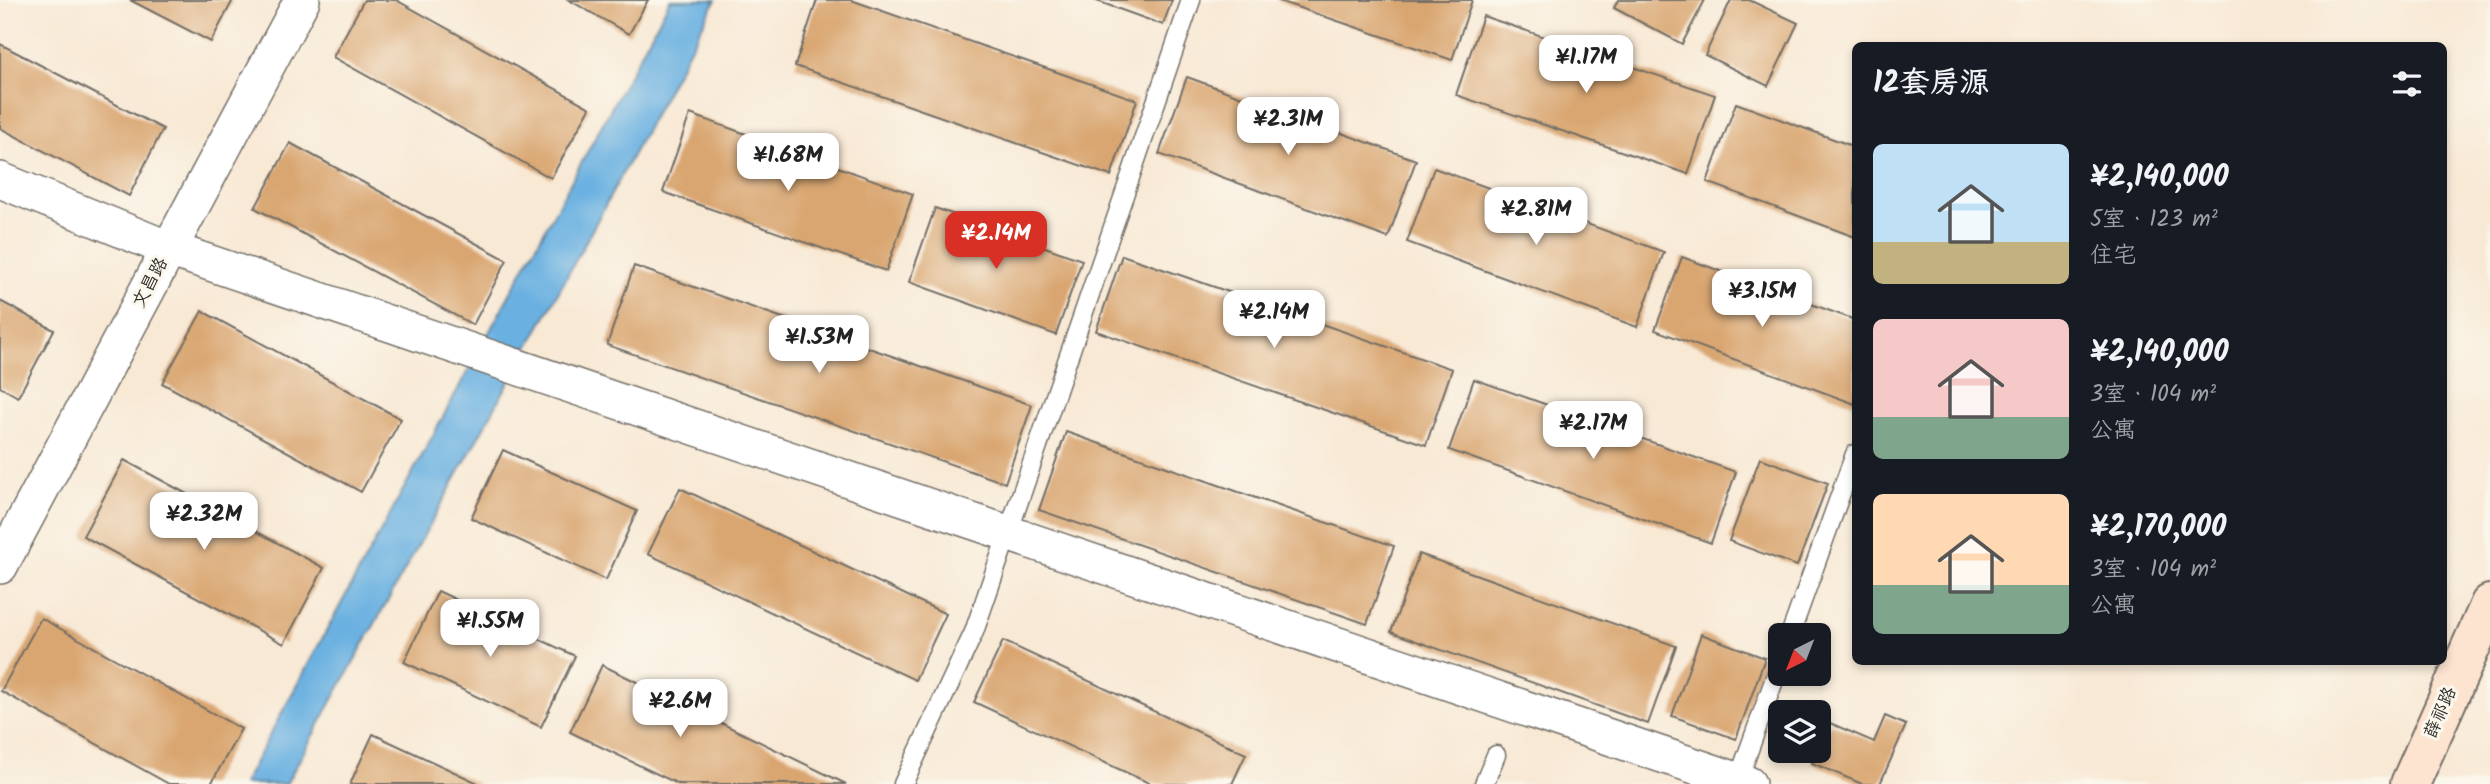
<!DOCTYPE html>
<html lang="zh">
<head>
<meta charset="utf-8">
<style>
	body { margin:0; font-family:Kalam,"LXGW WenKai TC",sans-serif; background:#20242c; color:#f1f3f6; height:100vh; display:flex; flex-direction:column; font-size:26px; white-space:nowrap }
	* { box-sizing:border-box; margin:0 }
	p { font-size:23px; color:#9ea1a6 }
	.icon { flex:none; width:38px; height:38px; fill:none; stroke:currentColor; stroke-width:2; stroke-linecap:round; stroke-linejoin:round }
	.map { position:relative; flex:1; overflow:hidden }
	.panel { position:absolute; left:1852px; top:42px; width:595px; height:623px; display:flex; flex-direction:column; background:#171b24; border-radius:10px; box-shadow:0 4px 10px #0003 }
	.panel>* { flex:none }
	.needle { width:46px; rotate:222deg }
	.fabs { position:absolute; left:1768px; top:623px; display:grid; gap:14px }
	.fabs a { display:grid; place-items:center; width:63px; height:63px; border-radius:10px; background:#171b24; box-shadow:0 4px 10px #0003; font-size:35px }
	.price { position:absolute; translate:-50% -60px; padding:0 16px; border-radius:14px; background:#fff; color:#222; font-size:23px; line-height:46px; filter:drop-shadow(0 2px 4px #0008) }
	.price::after { content:''; position:absolute; left:50%; top:42px; width:21px; height:16px; margin-left:-10px; background:inherit; clip-path:polygon(0 0,100% 0,50% 100%) }
	.price.current { background:#d93025; color:#fff }
	ul { padding:0; list-style:none }
	li { display:flex; align-items:center; gap:21px; height:175px; padding:0 21px }
	li span { display:grid; place-items:center; flex:none; width:196px; height:140px; border-radius:10px; color:#555 }
	li>.icon { margin-inline-start:auto }
	span .icon { width:84px; height:84px; fill:#fffc; stroke-width:1 }
	li b { font-size:30px }
	h2 { display:flex; justify-content:space-between; align-items:center; height:84px; padding:0 21px; font-size:30px }
	.map>svg:first-child { display:block }
	.water { fill:#6ab1e1; stroke:#4a6e86; stroke-width:2 }
	.building { fill:#d9a671 }
	.lines { fill:none; stroke-linecap:round; stroke-linejoin:round }
	.lane-casing { stroke:#736e66; stroke-width:21 }
	.street-casing { stroke:#736e66; stroke-width:38 }
	.secondary-casing { stroke:#736e66; stroke-width:42 }
	.lane { stroke:#fff; stroke-width:18 }
	.street { stroke:#fff; stroke-width:35 }
	.secondary { stroke:#fde4d1; stroke-width:38 }
	.labels { text-anchor:middle; dominant-baseline:central; stroke-width:6; stroke-linejoin:round; paint-order:stroke }
	.street-label { font-size:18px; fill:#2b2b2b; stroke:#fbf7ec }
</style>
</head>
<body>
<div class="map">
<svg width="2490" height="784" viewBox="0 0 2490 784">
	<rect width="100%" height="100%" fill="#fbf7ec"/>
	<filter id="ink" filterUnits="userSpaceOnUse"><feTurbulence type="fractalNoise" baseFrequency=".0143" numOctaves="2"/><feDisplacementMap in="SourceGraphic" scale="14" xChannelSelector="R" yChannelSelector="G"/><feConvolveMatrix kernelMatrix="1 2 1 2 8 2 1 2 1" color-interpolation-filters="sRGB"/></filter>
	<filter id="wash" filterUnits="userSpaceOnUse"><feTurbulence type="fractalNoise" baseFrequency=".00686" numOctaves="4" result="noise"/><feDisplacementMap in="SourceGraphic" scale="28" xChannelSelector="R" yChannelSelector="G"/><feGaussianBlur stdDeviation="1.57" result="paint"/><feColorMatrix in="noise" values="0 0 0 0 0 0 0 0 0 0 0 0 0 0 0 0 0 1.4 0 .05"/><feComposite in="paint" operator="in"/></filter>
	<g filter="url(#wash)">
		<rect width="100%" height="100%" fill="#f8e9d5"/>
		<polygon class="water" points="670,0 716,0 550,308 286,784 243,784"/>
		<g id="blocks">
			<g class="building">
				<polygon points="130,0 233,0 211,42"/>
				<polygon points="364,0 396,0 590,108 551,178 333,57"/>
				<polygon points="569,0 648,0 629,34"/>
				<polygon points="817,0 851,0 1137,100 1111,176 795,66"/>
				<polygon points="1094,0 1172,0 1163,25"/>
				<polygon points="1276,0 1472,0 1452,60"/>
				<polygon points="1618,0 1705,0 1682,44 1614,8"/>
				<polygon points="1731,0 1749,0 1798,23 1768,86 1705,55"/>
				<polygon points="1483,16 1715,95 1688,174 1456,95"/>
				<polygon points="0,44 163,129 129,196 0,128"/>
				<polygon points="1187,77 1416,160 1388,238 1159,154"/>
				<polygon points="1736,103 1855,147 1855,237 1707,182"/>
				<polygon points="690,114 913,194 886,271 663,192"/>
				<polygon points="290,143 507,260 473,325 255,208"/>
				<polygon points="1434,168 1664,252 1637,327 1407,242"/>
				<polygon points="935,208 1082,260 1056,335 909,282"/>
				<polygon points="1122,255 1452,369 1426,445 1096,331"/>
				<polygon points="1682,257 1855,320 1855,404 1655,330"/>
				<polygon points="634,266 1032,405 1005,483 607,345"/>
				<polygon points="0,301 54,330 18,397 0,387"/>
				<polygon points="202,311 401,419 361,492 162,383"/>
				<polygon points="1474,379 1736,472 1711,543 1449,450"/>
				<polygon points="1066,432 1394,546 1367,624 1039,510"/>
				<polygon points="503,450 637,511 606,580 471,518"/>
				<polygon points="1760,458 1828,483 1797,566 1729,541"/>
				<polygon points="124,460 324,568 284,644 83,536"/>
				<polygon points="680,488 946,614 915,680 648,554"/>
				<polygon points="1419,554 1676,646 1648,724 1391,632"/>
				<polygon points="438,591 575,656 541,727 404,662"/>
				<polygon points="41,618 241,729 211,784 169,784 1,691"/>
				<polygon points="1701,634 1765,658 1736,739 1672,716"/>
				<polygon points="1003,641 1246,754 1232,784 1151,784 974,702"/>
				<polygon points="602,665 846,784 678,784 570,732"/>
				<polygon points="1885,716 1906,725 1880,784 1862,784 1812,763 1830,723 1874,742"/>
				<polygon points="373,734 480,784 350,784"/>
			</g>
		</g>
	</g>
	<g filter="url(#ink)">
		<use href="#blocks" fill-opacity="0" stroke="#736e66" stroke-width="2"/>
		<g class="lines">
			<defs>
				<g id="lane">
					<polyline points="1790,635 1855,454"/>
					<polyline points="1738,780 1780,664"/>
					<polyline points="903,784 974,632 1191,0"/>
					<polyline points="1484,784 1496,755"/>
				</g>
				<g id="street">
					<polyline points="0,180 169,249 1748,784"/>
					<polyline points="0,566 302,0"/>
				</g>
				<polyline id="secondary" points="2410,784 2490,604"/>
			</defs>
			<use href="#lane" class="lane-casing"/>
			<use href="#street" class="street-casing"/>
			<use href="#secondary" class="secondary-casing"/>
			<use href="#lane" class="lane"/>
			<use href="#street" class="street"/>
			<use href="#secondary" class="secondary"/>
		</g>
	</g>
	<g class="labels">
		<g class="street-label">
			<text transform="translate(151 283) rotate(-62)">文昌路</text>
			<text transform="translate(2441 713) rotate(-66)">薛祁路</text>
		</g>
	</g>
</svg>
<div class="fabs">
<a><svg class="needle" viewBox="-14 -14 28 28"><path d="M0-13l5 13h-10z" fill="#e53935"/><path d="M0 13l5-13h-10z" fill="#9ea1a6"/></svg></a>
<a><svg class="icon" aria-label="layers" viewBox="0 0 24 24"><path d="M12 4l9 5-9 5-9-5zM3 14l9 5 9-5"/></svg></a>
</div>
<b class="price" style="left:1586px;top:95px">¥1.17M</b>
<b class="price" style="left:1288px;top:157px">¥2.31M</b>
<b class="price" style="left:788px;top:193px">¥1.68M</b>
<b class="price" style="left:1536px;top:247px">¥2.81M</b>
<b class="price current" style="left:996px;top:271px">¥2.14M</b>
<b class="price" style="left:1762px;top:329px">¥3.15M</b>
<b class="price" style="left:1274px;top:350px">¥2.14M</b>
<b class="price" style="left:819px;top:375px">¥1.53M</b>
<b class="price" style="left:1593px;top:461px">¥2.17M</b>
<b class="price" style="left:204px;top:552px">¥2.32M</b>
<b class="price" style="left:490px;top:659px">¥1.55M</b>
<b class="price" style="left:680px;top:739px">¥2.6M</b>
<section class="panel">
<h2>12套房源<svg class="icon" aria-label="filters" viewBox="0 0 24 24"><path d="M4 7h16M4 17h16"/><circle cx="9" cy="7" r="2"/><circle cx="15" cy="17" r="2"/></svg></h2>
<ul>
<li><span style="background:linear-gradient(#bfe0f5 70%,#c2b280 0)"><svg class="icon" aria-label="home" viewBox="0 0 24 24"><path d="M3 11l9-7 9 7M6 9v11h12V9"/></svg></span><div><b>¥2,140,000</b><p>5室 · 123 m²</p><p>住宅</p></div></li>
<li><span style="background:linear-gradient(#f6c9c9 70%,#7fa58c 0)"><svg class="icon" aria-label="home" viewBox="0 0 24 24"><path d="M3 11l9-7 9 7M6 9v11h12V9"/></svg></span><div><b>¥2,140,000</b><p>3室 · 104 m²</p><p>公寓</p></div></li>
<li><span style="background:linear-gradient(#ffd9b3 65%,#7fa58c 0)"><svg class="icon" aria-label="home" viewBox="0 0 24 24"><path d="M3 11l9-7 9 7M6 9v11h12V9"/></svg></span><div><b>¥2,170,000</b><p>3室 · 104 m²</p><p>公寓</p></div></li>
</ul>
</section>
</div>
</body>
</html>
